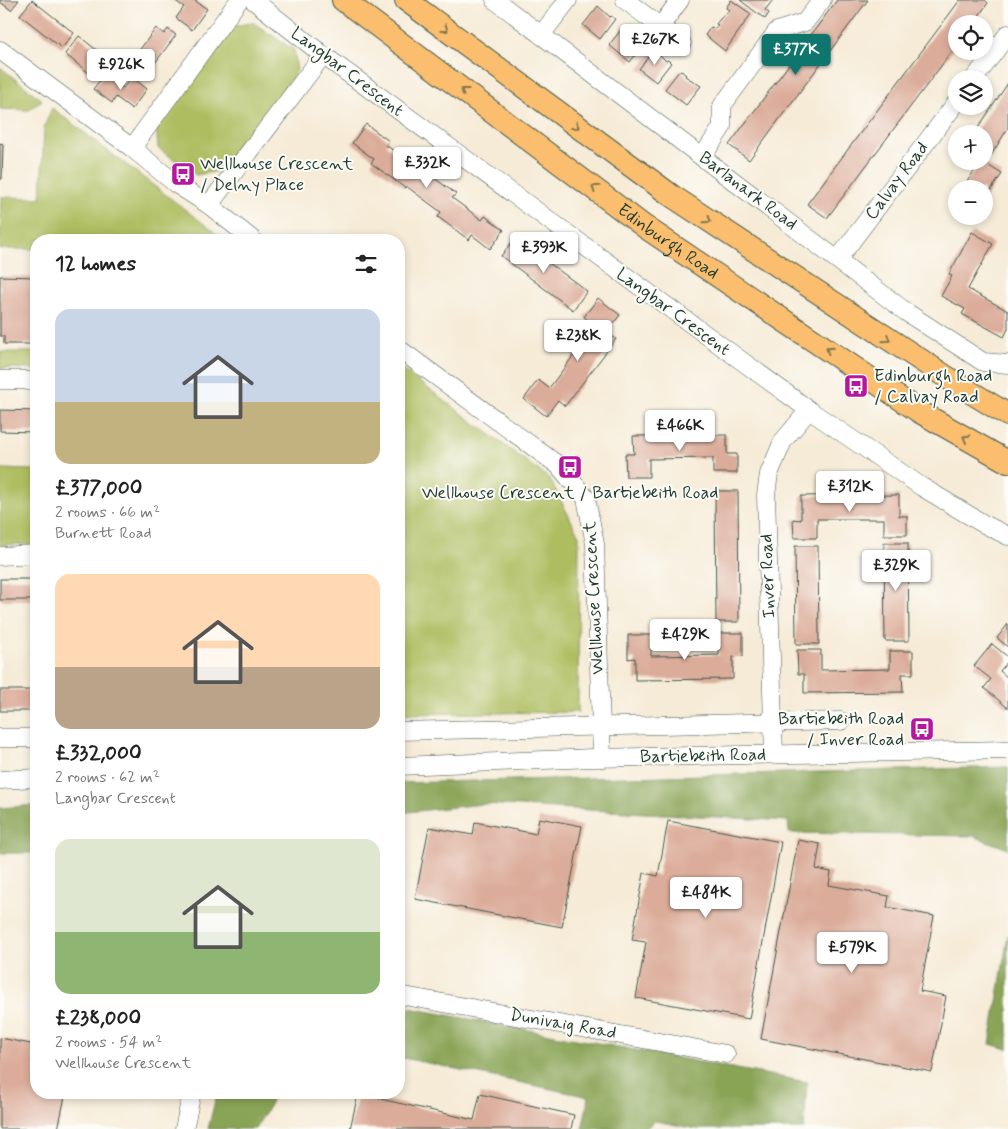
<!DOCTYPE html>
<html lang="en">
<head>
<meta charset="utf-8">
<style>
	body { margin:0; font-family:Mynerve,sans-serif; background:#f2f2f2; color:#222; height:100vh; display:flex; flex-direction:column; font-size:19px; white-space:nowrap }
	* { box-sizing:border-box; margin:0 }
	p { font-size:16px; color:#767676 }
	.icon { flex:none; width:28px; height:28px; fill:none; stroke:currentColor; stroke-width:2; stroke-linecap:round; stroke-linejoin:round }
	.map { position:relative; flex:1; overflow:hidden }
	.details { position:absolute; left:30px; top:234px; width:375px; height:865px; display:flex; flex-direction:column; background:#fff; border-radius:20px; box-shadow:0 2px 8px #0003 }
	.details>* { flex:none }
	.fabs { position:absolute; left:948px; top:15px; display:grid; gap:10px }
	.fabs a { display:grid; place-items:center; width:45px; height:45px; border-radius:50%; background:#fff; box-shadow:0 2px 8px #0003; font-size:25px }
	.price { position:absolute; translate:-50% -42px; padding:0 11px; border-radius:5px; background:#fff; color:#222; font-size:16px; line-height:32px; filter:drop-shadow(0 1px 2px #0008) }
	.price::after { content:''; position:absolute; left:50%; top:30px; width:15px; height:11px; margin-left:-8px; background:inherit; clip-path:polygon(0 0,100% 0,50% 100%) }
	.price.selected { background:#0f766e; color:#fff }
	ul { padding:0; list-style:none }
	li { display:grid; align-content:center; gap:10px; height:265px; padding:0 25px }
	li span { display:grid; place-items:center; height:155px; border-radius:15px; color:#555 }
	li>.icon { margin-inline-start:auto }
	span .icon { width:90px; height:90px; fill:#fffc; stroke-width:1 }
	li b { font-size:21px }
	h2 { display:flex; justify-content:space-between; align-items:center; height:60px; padding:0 25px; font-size:21px }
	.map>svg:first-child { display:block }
	.green { fill:#aebd60; stroke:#667d4a }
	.forest { fill:#8aa456; stroke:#547045 }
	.building { fill:#dbac9a }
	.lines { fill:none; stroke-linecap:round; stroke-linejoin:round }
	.minor-casing { stroke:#3f574c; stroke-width:19 }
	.major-casing { stroke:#3f574c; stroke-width:24 }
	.minor { stroke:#fff; stroke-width:18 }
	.major { stroke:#fbbe6e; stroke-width:22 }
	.oneway { stroke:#82774e }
	.labels { text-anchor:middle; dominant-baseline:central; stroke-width:4; stroke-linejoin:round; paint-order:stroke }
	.street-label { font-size:18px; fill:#1f3d34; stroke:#fdfcf7 }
	.poi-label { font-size:18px; fill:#1f3d34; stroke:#fdfcf7; text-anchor:start }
</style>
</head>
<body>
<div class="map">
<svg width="1008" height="1129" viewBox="0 0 1008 1129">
	<rect width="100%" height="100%" fill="#fdfcf7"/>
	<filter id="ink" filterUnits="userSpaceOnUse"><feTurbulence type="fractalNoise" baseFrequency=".02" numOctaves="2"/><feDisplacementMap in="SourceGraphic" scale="10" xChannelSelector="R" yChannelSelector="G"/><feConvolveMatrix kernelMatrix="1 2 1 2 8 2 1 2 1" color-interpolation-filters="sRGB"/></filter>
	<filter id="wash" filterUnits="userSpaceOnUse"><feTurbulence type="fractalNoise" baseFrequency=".0096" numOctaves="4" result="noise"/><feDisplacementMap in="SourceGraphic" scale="20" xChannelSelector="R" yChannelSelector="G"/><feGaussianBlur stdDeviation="1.12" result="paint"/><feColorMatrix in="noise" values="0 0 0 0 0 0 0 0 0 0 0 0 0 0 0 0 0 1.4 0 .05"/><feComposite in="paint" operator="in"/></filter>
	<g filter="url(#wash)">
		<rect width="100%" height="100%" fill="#f6ebd7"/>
		<g class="green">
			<polygon points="252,22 294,50 297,71 223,170 196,175 158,148 156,125 226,29"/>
			<polygon points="0,67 42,100 29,110 0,109"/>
			<polygon points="52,108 225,240 36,240 36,249 0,249 1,197 41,198 44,127"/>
			<polygon points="0,352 36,352 36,369 0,368"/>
			<polygon points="399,367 550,479 579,536 578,712 399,714"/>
			<polygon points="0,469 36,470 36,544 0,545"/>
		</g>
		<g class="forest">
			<polygon points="1008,767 1008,849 973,836 789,833 788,821 483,804 399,813 399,783"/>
			<polygon points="36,805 36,853 0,853 0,808"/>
			<polygon points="1008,935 1008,1049 990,1044"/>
			<polygon points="399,1006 807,1082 804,1129 697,1129 655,1121 645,1129 582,1129 589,1097 399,1057"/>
			<polygon points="217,1093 217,1092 272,1093 270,1105 255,1129 208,1129"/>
		</g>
		<g id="blocks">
			<g class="building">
				<polygon points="0,0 19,0 11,10 0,2"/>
				<polygon points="32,0 74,33 62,48 20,15"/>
				<polygon points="174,0 194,0 207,9 192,30 176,18 184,7"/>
				<polygon points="731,0 751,14 725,51 705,35 711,27 715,29 718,25 716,24 725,13 726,14 729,10 726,8"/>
				<polygon points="740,0 773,0 765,10 769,13 765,19"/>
				<polygon points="837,0 868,0 749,160 729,145"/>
				<polygon points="960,0 985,0 988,3 973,24 956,24 956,46 827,218 807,204"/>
				<polygon points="598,6 610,17 611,16 615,19 600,39 583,25"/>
				<polygon points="624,26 630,30 628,32 645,42 630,62 609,45"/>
				<polygon points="156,28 164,34 168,29 176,35 149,71 139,64 142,61 135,56"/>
				<polygon points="79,36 104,56 90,74 65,54"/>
				<polygon points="654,49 666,61 668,60 671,63 656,82 639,69"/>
				<polygon points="680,70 686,75 685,76 701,86 686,105 665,89"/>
				<polygon points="105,74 123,88 132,77 147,89 132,109 116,97 112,103 93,89"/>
				<polygon points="1008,83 1008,128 987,162 984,160 984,134 974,134"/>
				<polygon points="366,124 389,141 386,145 416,168 418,166 456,194 452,198 482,220 485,216 504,230 490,249 472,235 469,240 438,217 441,212 406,186 405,188 371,163 374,159 352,143"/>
				<polygon points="0,143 3,144 2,179 0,179"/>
				<polygon points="981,161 1002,174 984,200 984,189 962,189"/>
				<polygon points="972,232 993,244 968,289 1008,311 1008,329 1004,337 962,314 965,309 941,296 952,276 949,274"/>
				<polygon points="515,238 587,291 573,310 501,256"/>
				<polygon points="0,276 36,277 36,344 4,344 4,336 0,336"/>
				<polygon points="598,298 620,315 607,332 616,339 565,406 558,400 546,416 524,399 538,380 549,388 596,326 584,317"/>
				<polygon points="0,410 36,411 35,432 0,431"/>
				<polygon points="727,435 727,454 737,454 737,473 713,473 713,458 649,459 649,477 626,477 625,454 634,454 633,436"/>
				<polygon points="715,491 738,491 739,622 716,622"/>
				<polygon points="899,495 899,516 907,516 907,535 884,535 884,519 817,519 817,538 794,538 793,519 801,520 801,496"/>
				<polygon points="884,543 908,543 909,641 885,641"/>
				<polygon points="795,546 818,546 819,644 796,644"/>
				<rect x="0" y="579" width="36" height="21"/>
				<polygon points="1008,624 1008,647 997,638"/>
				<polygon points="719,633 743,633 743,656 733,657 733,679 635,680 635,658 628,659 628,635 651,635 651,656 719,655"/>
				<polygon points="992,644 1008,657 1008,661 1000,671 1008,678 1008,708 984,688 991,679 974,666"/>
				<polygon points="797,650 821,650 821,670 890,669 890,651 913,651 913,674 902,674 903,692 804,693 804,674 798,674"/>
				<rect x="0" y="690" width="36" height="21"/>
				<polygon points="539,818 582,826 562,927 415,899 429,827 473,835 475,822 536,834"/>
				<polygon points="668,821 781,842 749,1019 636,998 646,942 632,940 644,873 658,876"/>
				<polygon points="798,840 820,844 816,869 831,872 829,885 889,896 887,907 934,916 920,991 946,996 932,1072 761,1039"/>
				<polygon points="0,1038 36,1045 36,1092 66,1092 58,1129 0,1129"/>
				<polygon points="358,1094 474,1120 480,1094 574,1115 571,1129 350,1129"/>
			</g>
		</g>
	</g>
	<g filter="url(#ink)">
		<use href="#blocks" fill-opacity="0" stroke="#3f574c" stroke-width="1"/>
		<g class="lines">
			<defs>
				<g id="minor">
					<polyline points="253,0 323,55 809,410 922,487 982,523 1008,536"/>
					<polyline points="495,0 906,312 983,362 1008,364"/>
					<polyline points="625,0 682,43"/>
					<polyline points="660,27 680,0"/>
					<polyline points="541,35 568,0"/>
					<polyline points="0,50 132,148 176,184 209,205 253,240"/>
					<polyline points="974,79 1008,34"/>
					<polyline points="132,148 239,0"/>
					<polyline points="703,156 722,127 722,106 777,31 805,22 822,0"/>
					<polyline points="209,205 323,55"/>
					<polyline points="838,259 956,103"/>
					<polyline points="399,349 558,465 586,498 595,544 602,758"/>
					<polyline points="0,380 24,380 36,383"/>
					<polyline points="0,556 36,554"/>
					<polyline points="399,731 841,721"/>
					<polyline points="0,738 36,738"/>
					<polyline points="774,755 766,495 769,474 783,441 809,410"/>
					<polyline points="399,766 593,758 1008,750"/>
					<polyline points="0,780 36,778"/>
					<polyline points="399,995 726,1054"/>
					<polyline points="184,1129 192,1092"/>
				</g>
				<g id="major">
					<path id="s1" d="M343 0 645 227 920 412 1008 462"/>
					<polyline points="406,0 672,196 954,382 1008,415"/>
				</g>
			</defs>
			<use href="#minor" class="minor-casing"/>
			<use href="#major" class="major-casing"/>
			<use href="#minor" class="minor"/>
			<use href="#major" class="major"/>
		</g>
		<defs><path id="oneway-chevron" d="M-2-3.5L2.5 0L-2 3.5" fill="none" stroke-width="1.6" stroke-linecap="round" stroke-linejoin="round" transform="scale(1.25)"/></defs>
		<g class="oneway">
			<use href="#oneway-chevron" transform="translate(445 29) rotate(36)"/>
			<use href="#oneway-chevron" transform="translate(464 91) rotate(-143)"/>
			<use href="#oneway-chevron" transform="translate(576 126) rotate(36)"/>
			<use href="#oneway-chevron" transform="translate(595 188) rotate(-143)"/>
			<use href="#oneway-chevron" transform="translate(708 220) rotate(33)"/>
			<use href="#oneway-chevron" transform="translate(887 339) rotate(33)"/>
			<use href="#oneway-chevron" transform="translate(829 350) rotate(-146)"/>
			<use href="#oneway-chevron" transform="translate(966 438) rotate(-150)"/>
		</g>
	</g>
	<defs>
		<symbol id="bus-square" viewBox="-11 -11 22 22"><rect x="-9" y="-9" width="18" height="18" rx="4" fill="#b5179e" stroke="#fdfcf7"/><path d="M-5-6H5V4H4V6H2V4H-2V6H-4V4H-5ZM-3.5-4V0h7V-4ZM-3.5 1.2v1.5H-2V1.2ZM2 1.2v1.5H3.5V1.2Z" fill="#fff"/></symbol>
	</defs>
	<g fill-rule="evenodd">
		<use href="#bus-square" x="169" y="160" width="28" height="28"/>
		<use href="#bus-square" x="842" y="372" width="28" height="28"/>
		<use href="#bus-square" x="556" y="453" width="28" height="28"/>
		<use href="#bus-square" x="908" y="715" width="28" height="28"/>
	</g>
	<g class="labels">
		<g class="street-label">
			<text transform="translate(347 72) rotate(37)">Langbar Crescent</text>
			<text transform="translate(897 181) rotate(-53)">Calvay Road</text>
			<text transform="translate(748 191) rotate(37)">Barlanark Road</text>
			<text stroke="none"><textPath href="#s1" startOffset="405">Edinburgh Road</textPath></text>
			<text transform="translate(673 312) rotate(36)">Langbar Crescent</text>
			<text transform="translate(768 576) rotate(-92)">Inver Road</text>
			<text transform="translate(594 598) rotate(-93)">Wellhouse Crescent</text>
			<text transform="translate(703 756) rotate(-1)">Bartiebeith Road</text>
			<text transform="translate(563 1024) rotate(10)">Dunivaig Road</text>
		</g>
		<g class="poi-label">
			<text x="200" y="164">Wellhouse Crescent<tspan x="200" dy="21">/ Delny Place</tspan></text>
			<text x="874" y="376">Edinburgh Road<tspan x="874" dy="21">/ Calvay Road</tspan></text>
			<text x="570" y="493" text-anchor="middle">Wellhouse Crescent / Bartiebeith Road</text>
			<text x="904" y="719" text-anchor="end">Bartiebeith Road<tspan x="904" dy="21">/ Inver Road</tspan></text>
		</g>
	</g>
</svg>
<div class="fabs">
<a><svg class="icon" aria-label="locate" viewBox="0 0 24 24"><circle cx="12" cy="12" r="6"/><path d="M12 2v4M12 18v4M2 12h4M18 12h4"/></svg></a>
<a><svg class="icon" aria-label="layers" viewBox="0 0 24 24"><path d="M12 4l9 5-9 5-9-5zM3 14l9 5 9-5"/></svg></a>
<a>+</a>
<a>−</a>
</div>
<b class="price" style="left:655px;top:66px">£267K</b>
<b class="price selected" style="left:796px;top:76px">£377K</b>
<b class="price" style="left:121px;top:91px">£926K</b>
<b class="price" style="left:427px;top:189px">£332K</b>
<b class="price" style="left:544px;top:274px">£393K</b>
<b class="price" style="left:578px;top:362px">£238K</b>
<b class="price" style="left:680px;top:452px">£466K</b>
<b class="price" style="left:850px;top:513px">£312K</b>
<b class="price" style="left:896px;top:592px">£329K</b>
<b class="price" style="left:685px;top:661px">£429K</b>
<b class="price" style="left:706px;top:919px">£484K</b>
<b class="price" style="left:852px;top:974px">£579K</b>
<section class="details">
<h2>12 homes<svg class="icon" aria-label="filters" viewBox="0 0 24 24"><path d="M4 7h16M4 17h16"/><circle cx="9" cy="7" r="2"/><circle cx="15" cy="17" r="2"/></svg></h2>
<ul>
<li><span style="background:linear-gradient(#c9d6e8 60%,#c2b280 0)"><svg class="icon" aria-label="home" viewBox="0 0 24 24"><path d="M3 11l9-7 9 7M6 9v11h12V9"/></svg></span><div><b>£377,000</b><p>2 rooms · 66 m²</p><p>Burnett Road</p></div></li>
<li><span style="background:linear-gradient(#ffd9b3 60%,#b9a48a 0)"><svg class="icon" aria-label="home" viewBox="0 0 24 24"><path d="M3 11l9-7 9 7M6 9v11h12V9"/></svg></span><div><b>£332,000</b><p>2 rooms · 62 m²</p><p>Langbar Crescent</p></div></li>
<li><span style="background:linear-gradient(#dfe7d0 60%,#8fb573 0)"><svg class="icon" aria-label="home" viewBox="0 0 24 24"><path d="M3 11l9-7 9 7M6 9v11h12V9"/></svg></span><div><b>£238,000</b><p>2 rooms · 54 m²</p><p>Wellhouse Crescent</p></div></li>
</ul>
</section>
</div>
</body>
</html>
